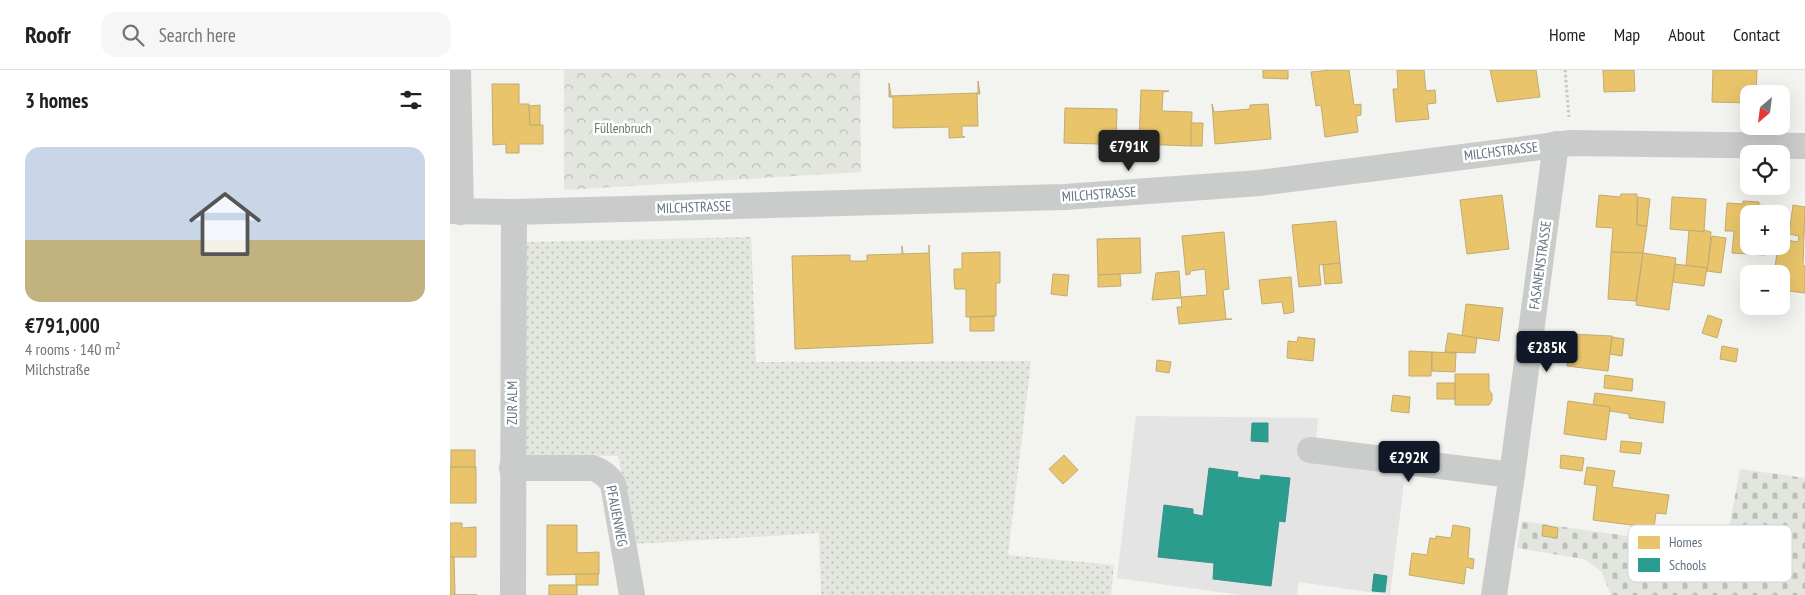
<!DOCTYPE html>
<html lang="en">
<head>
<meta charset="utf-8">
<style>
	body { margin:0; font-family:"PT Sans Narrow",sans-serif; background:#f6f6f6; color:#202124; height:100vh; display:flex; flex-direction:column; font-size:19px; white-space:nowrap }
	* { box-sizing:border-box; margin:0 }
	p { font-size:16px; color:#757577 }
	.icon { flex:none; width:28px; height:28px; fill:none; stroke:currentColor; stroke-width:2; stroke-linecap:round; stroke-linejoin:round }
	.map { position:relative; flex:1; overflow:hidden }
	.panel { display:flex; flex-direction:column; background:#fff; width:450px }
	.panel>* { flex:none }
	.needle { width:32px; rotate:208deg }
	.controls { position:absolute; left:1290px; top:15px; display:grid; gap:10px }
	.controls a { display:grid; place-items:center; width:50px; height:50px; border-radius:10px; background:#fff; box-shadow:0 5px 20px #0002; font-size:25px }
	.price { position:absolute; translate:-50% -42px; padding:0 11px; border-radius:5px; background:#111827; color:#fff; font-size:16px; line-height:32px; filter:drop-shadow(0 1px 2px #0008) }
	.price::after { content:''; position:absolute; left:50%; top:30px; width:15px; height:11px; margin-left:-8px; background:inherit; clip-path:polygon(0 0,100% 0,50% 100%) }
	.price.selected { background:#222; color:#fff }
	ul { padding:0; list-style:none }
	li { display:grid; align-content:center; gap:10px; height:265px; padding:0 25px }
	li span { display:grid; place-items:center; height:155px; border-radius:15px; color:#555 }
	li>.icon { margin-inline-start:auto }
	span .icon { width:90px; height:90px; fill:#fffc; stroke-width:1 }
	li b { font-size:21px }
	h2 { display:flex; justify-content:space-between; align-items:center; height:60px; padding:0 25px; font-size:21px }
	header { display:flex; align-items:center; gap:30px; box-sizing:border-box; height:70px; padding:0 25px; background:#fff; border-bottom:1px solid #e0e0e0 }
	header strong { font-size:24px }
	nav { display:flex; gap:28px; margin-inline-start:auto; font-size:18px }
	.search { width:350px; height:45px; background:#f6f6f6; display:flex; align-items:center; gap:12px; box-sizing:border-box; padding:0 18px; border-radius:15px; color:#757577; font-size:19px }
	main { display:flex; flex:1; min-height:0 }
	.map>svg:first-child { display:block }
	.built { fill:#e3e4e3 }
	.grass { fill:url(#grass-dots) }
	.forest { fill:url(#forest-crowns) }
	.cemetery { fill:url(#cemetery-stones) }
	.homes { fill:#e9c46a; stroke:#c0ab71 }
	.schools { fill:#2a9d8f; stroke:#3a908b }
	.lines { fill:none; stroke-linecap:round; stroke-linejoin:round }
	.path { stroke:#c8c8c9; stroke-width:3; stroke-dasharray:2.5 2.5; stroke-linecap:butt }
	.street { stroke:#cacccc; stroke-width:26 }
	.labels { text-anchor:middle; dominant-baseline:central; stroke-width:5; stroke-linejoin:round; paint-order:stroke }
	.park-label { font-size:14px; fill:#647961; stroke:#fff }
	.street-label { font-size:14px; fill:#617282; stroke:#fff }
	.key { fill:#fff; stroke:#d0d5da; stroke-width:1 }
	.key-label { font-size:14px; fill:#617282 }
</style>
</head>
<body>
<header>
<strong>Roofr</strong>
<div class="search"><svg class="icon" aria-label="search" viewBox="0 0 24 24"><circle cx="10" cy="10" r="6"/><path d="M15 15l6 6"/></svg>Search here</div>
<nav><a>Home</a><a>Map</a><a>About</a><a>Contact</a></nav>
</header>
<main>
<section class="panel">
<h2>3 homes<svg class="icon" aria-label="filters" viewBox="0 0 24 24"><path d="M4 7h16M4 17h16"/><circle cx="9" cy="7" r="2"/><circle cx="15" cy="17" r="2"/></svg></h2>
<ul>
<li><span style="background:linear-gradient(#c9d6e8 60%,#c2b280 0)"><svg class="icon" aria-label="home" viewBox="0 0 24 24"><path d="M3 11l9-7 9 7M6 9v11h12V9"/></svg></span><div><b>€791,000</b><p>4 rooms · 140 m²</p><p>Milchstraße</p></div></li>
</ul>
</section>
<div class="map">
<svg width="1355" height="525" viewBox="0 0 1355 525">
	<defs>
		<pattern id="grass-dots" width="8" height="8" patternUnits="userSpaceOnUse" patternTransform="scale(1.25)"><rect width="8" height="8" fill="#e2e6de"/><path d="M2 2h.1M6 6h.1" fill="none" stroke="#bbbfb9" stroke-width="1.8" stroke-linecap="round"/></pattern>
		<pattern id="forest-crowns" width="20" height="18" patternUnits="userSpaceOnUse" patternTransform="scale(1.25)"><rect width="20" height="18" fill="#e2e6de"/><path d="M2 6a3 3 0 1 1 6 0M12 15a3 3 0 1 1 6 0" fill="none" stroke="#bbbfb9"/></pattern>
		<pattern id="cemetery-stones" width="16" height="16" patternUnits="userSpaceOnUse" patternTransform="scale(1.25)"><rect width="16" height="16" fill="#e2e6de"/><path d="M2 7V4a2 2 0 0 1 4 0v3zM10 15v-3a2 2 0 0 1 4 0v3z" fill="#bbbfb9"/></pattern>
	</defs>
	<rect width="100%" height="100%" fill="#f3f3f0"/>
	<polygon class="built" points="686,346 868,348 864,393 955,404 940,525 849,512 847,525 790,525 667,508"/>
	<polygon class="grass" points="301,167 306,292 581,291 558,485 664,495 661,525 371,525 369,463 185,474 168,386 76,385 77,172"/>
	<polygon class="forest" points="114,0 410,0 411,102 114,120"/>
	<polygon class="cemetery" points="1290,399 1355,408 1355,525 1161,525 1151,501 1134,489 1067,478 1072,451 1275,480"/>
	<g class="homes">
		<polygon points="813,0 838,0 838,9 813,8"/>
		<polygon points="881,0 899,0 904,35 911,34 911,45 906,46 908,62 875,67 871,35 866,36 861,2"/>
		<polygon points="947,0 974,0 976,21 985,20 986,33 977,34 979,49 946,52 943,19 948,19"/>
		<polygon points="1040,0 1086,0 1090,27 1047,32"/>
		<polygon points="1153,0 1184,0 1185,21 1154,22"/>
		<polygon points="1263,0 1307,0 1306,24 1299,24 1299,33 1262,32"/>
		<polygon points="528,11 530,24 527,24 528,56 512,56 512,66 515,67 499,68 499,57 443,58 443,27 439,27 439,13 441,26 528,23"/>
		<polygon points="42,14 69,14 69,34 79,34 80,55 93,55 93,74 69,74 69,83 56,83 56,74 43,75"/>
		<polygon points="691,20 719,21 713,22 712,41 742,42 741,76 689,74"/>
		<polygon points="762,34 764,42 800,39 800,35 818,34 821,69 765,74"/>
		<polygon points="90,35 90,55 80,55 79,36"/>
		<polygon points="615,38 667,39 666,78 649,78 649,74 614,73"/>
		<polygon points="741,53 753,53 752,76 741,76"/>
		<polygon points="1171,124 1187,124 1187,155 1197,156 1193,183 1161,182 1163,158 1146,157 1149,125 1170,127"/>
		<polygon points="1052,125 1059,179 1017,184 1010,130"/>
		<polygon points="1188,127 1200,129 1197,156 1187,155"/>
		<polygon points="1222,127 1256,129 1254,162 1220,159"/>
		<polygon points="1293,131 1309,132 1309,135 1318,136 1318,144 1299,144 1299,176 1316,176 1315,185 1282,183 1284,161 1275,161 1277,133 1293,134"/>
		<polygon points="1343,135 1355,137 1353,195 1355,196 1355,223 1331,220 1331,204 1324,204 1328,176 1331,176 1331,169 1348,172 1349,166 1339,164"/>
		<polygon points="886,151 890,193 869,195 871,215 849,217 842,155"/>
		<polygon points="1239,160 1254,162 1254,160 1261,162 1258,198 1236,196"/>
		<polygon points="774,162 779,219 773,220 776,249 782,249 729,254 727,237 732,237 731,227 757,225 755,199 740,201 740,204 736,205 732,166"/>
		<polygon points="1262,166 1276,168 1271,203 1257,201"/>
		<polygon points="690,168 691,203 648,205 647,169"/>
		<polygon points="479,175 483,273 345,279 342,186 400,185 400,191 417,191 417,185 452,184 452,176 453,184 479,183"/>
		<polygon points="550,182 550,213 546,213 546,246 516,247 516,219 505,219 504,210 504,199 512,199 512,183"/>
		<polygon points="1161,182 1193,183 1186,231 1158,229"/>
		<polygon points="1193,183 1226,188 1219,240 1186,235"/>
		<polygon points="890,193 892,213 875,214 873,195"/>
		<polygon points="1225,194 1257,198 1254,216 1223,212"/>
		<polygon points="729,201 731,228 702,230 706,203"/>
		<polygon points="603,204 619,205 617,226 601,224"/>
		<polygon points="670,204 671,216 648,217 648,205"/>
		<polygon points="841,207 844,242 834,244 832,232 812,234 809,210"/>
		<polygon points="1016,234 1053,238 1049,271 1012,266"/>
		<polygon points="1258,245 1272,250 1267,268 1252,263"/>
		<polygon points="544,246 544,261 520,261 520,247"/>
		<polygon points="998,263 1027,268 1025,283 995,282"/>
		<polygon points="1120,264 1162,266 1158,301 1117,296"/>
		<polygon points="848,267 865,269 863,291 837,288 838,271 847,272"/>
		<polygon points="1162,267 1174,269 1172,286 1160,284"/>
		<polygon points="1272,276 1288,279 1286,292 1270,289"/>
		<polygon points="959,281 982,282 981,306 959,306"/>
		<polygon points="982,282 1006,283 1005,302 982,301"/>
		<polygon points="707,290 721,292 719,303 706,301"/>
		<polygon points="1005,304 1039,304 1039,320 1042,324 1042,330 1039,335 1005,335"/>
		<polygon points="1155,305 1183,309 1182,321 1154,318"/>
		<rect x="987" y="313" width="18" height="16"/>
		<polygon points="1145,323 1215,332 1213,353 1179,348 1179,344 1160,341 1160,337 1143,335"/>
		<polygon points="943,325 960,327 959,343 941,341"/>
		<polygon points="1118,331 1160,337 1156,370 1114,364"/>
		<polygon points="1171,371 1192,373 1190,384 1170,382"/>
		<rect x="1" y="380" width="24" height="17"/>
		<polygon points="614,385 628,400 613,414 599,399"/>
		<polygon points="1111,385 1134,388 1132,401 1110,398"/>
		<rect x="0" y="397" width="26" height="36"/>
		<polygon points="1137,397 1165,401 1162,417 1219,425 1216,444 1206,443 1204,458 1143,450 1147,416 1134,414"/>
		<polygon points="0,453 12,453 12,458 26,457 26,487 0,487"/>
		<polygon points="97,455 127,455 127,483 149,482 149,504 97,505"/>
		<polygon points="1003,455 1020,458 1018,488 1024,489 1023,499 1016,497 1014,514 959,505 962,483 977,485 980,468 986,469 986,466 1001,468"/>
		<polygon points="1093,455 1108,458 1107,468 1092,466"/>
		<polygon points="0,487 4,487 5,525 27,525 0,525"/>
		<rect x="126" y="504" width="22" height="11"/>
		<rect x="99" y="515" width="28" height="10"/>
	</g>
	<g class="schools">
		<polygon points="802,353 818,353 818,372 801,371"/>
		<polygon points="759,398 788,402 787,407 810,410 811,405 840,408 835,452 829,451 821,516 763,509 764,493 708,487 714,435 743,439 743,444 753,446"/>
		<polygon points="924,504 937,506 935,522 922,521"/>
	</g>
	<g class="lines">
		<polyline class="path" points="1115,0 1119,47"/>
		<g class="street">
			<polyline points="8,0 11,142"/>
			<polyline points="0,141 64,142 615,127 809,113 1121,73 1355,76"/>
			<polyline points="860,380 1062,405"/>
			<path d="M62 398H143C152 401 158 406 163 414L182 525"/>
			<polyline points="63,525 64,142"/>
			<polyline points="1044,525 1062,405 1106,74"/>
		</g>
	</g>
	<g class="labels">
		<g class="park-label">
			<text x="173" y="58">Füllenbruch</text>
		</g>
		<g class="street-label">
			<text transform="translate(1051 81) rotate(-7)">MILCHSTRASSE</text>
			<text transform="translate(649 124) rotate(-4)">MILCHSTRASSE</text>
			<text transform="translate(244 137) rotate(-2)">MILCHSTRASSE</text>
			<text transform="translate(1090 195) rotate(-82)">FASANENSTRASSE</text>
			<text transform="translate(62 333) rotate(-90)">ZUR ALM</text>
			<text transform="translate(167 446) rotate(79)">PFAUENWEG</text>
		</g>
	</g>
	<rect x="1178" y="455" width="164" height="57" rx="8" class="key"/>
	<rect x="1188" y="466" width="22" height="13" fill="#e9c46a"/>
	<rect x="1188" y="488" width="22" height="14" fill="#2a9d8f"/>
	<g class="key-label">
		<text x="1219" y="477">Homes</text>
		<text x="1219" y="500">Schools</text>
	</g>
</svg>
<div class="controls">
<a><svg class="needle" viewBox="-14 -14 28 28"><path d="M0-13l5 13h-10z" fill="#e53935"/><path d="M0 13l5-13h-10z" fill="#757577"/></svg></a>
<a><svg class="icon" aria-label="locate" viewBox="0 0 24 24"><circle cx="12" cy="12" r="6"/><path d="M12 2v4M12 18v4M2 12h4M18 12h4"/></svg></a>
<a>+</a>
<a>−</a>
</div>
<b class="price selected" style="left:679px;top:102px">€791K</b>
<b class="price" style="left:1097px;top:303px">€285K</b>
<b class="price" style="left:959px;top:413px">€292K</b>
</div>
</main>
</body>
</html>
